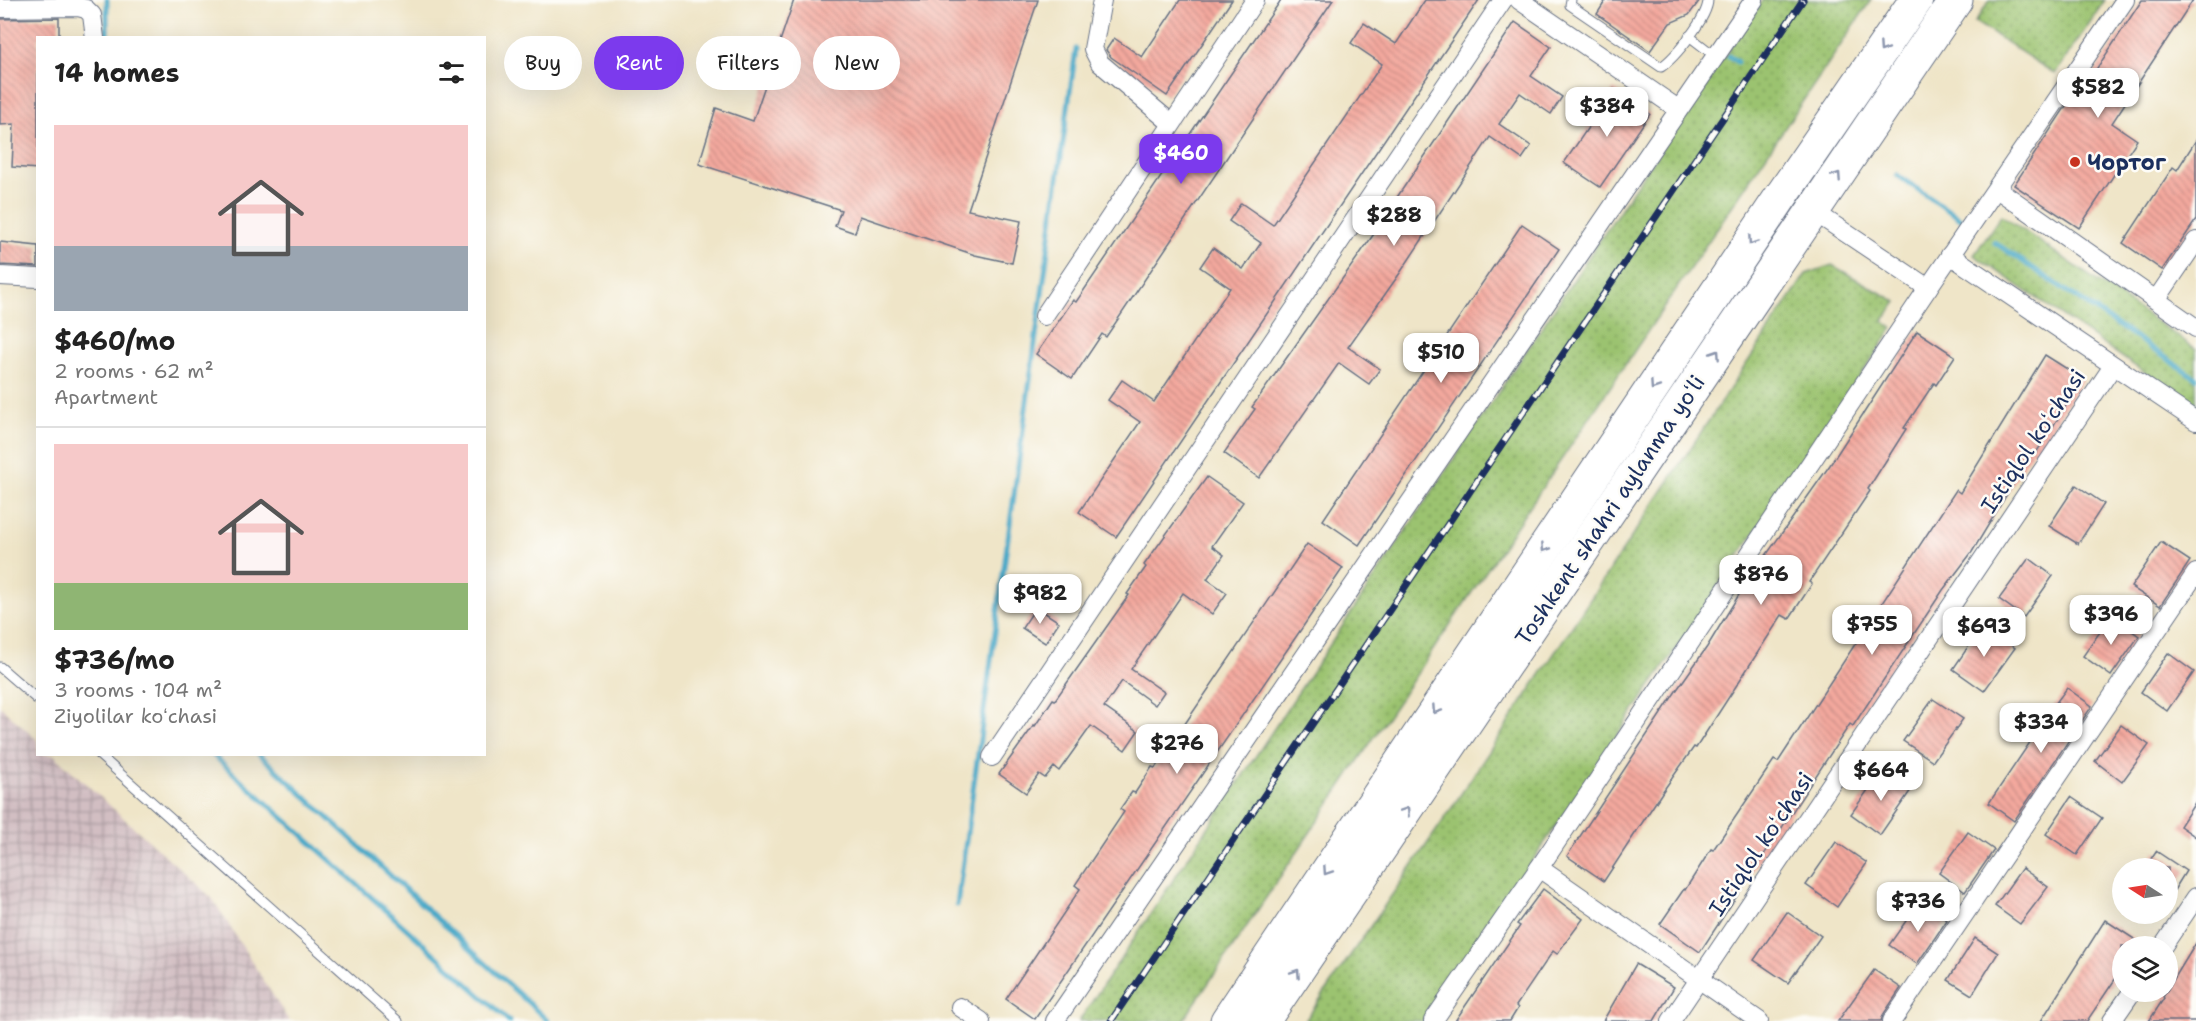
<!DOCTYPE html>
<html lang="en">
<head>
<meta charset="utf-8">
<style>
	body { margin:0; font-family:"Shantell Sans",sans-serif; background:#f6f6f6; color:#222; height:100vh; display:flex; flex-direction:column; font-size:22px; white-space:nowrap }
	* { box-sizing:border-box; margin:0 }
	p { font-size:20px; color:#767676 }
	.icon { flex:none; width:33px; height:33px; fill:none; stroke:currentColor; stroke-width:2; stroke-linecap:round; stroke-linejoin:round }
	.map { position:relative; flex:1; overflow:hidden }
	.drawer { position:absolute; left:36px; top:36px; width:450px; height:720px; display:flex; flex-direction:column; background:#fff; border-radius:0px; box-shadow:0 6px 24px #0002 }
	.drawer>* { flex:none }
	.top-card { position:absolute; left:504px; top:36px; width:570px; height:54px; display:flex; gap:12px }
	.needle { width:39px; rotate:282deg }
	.fabs { position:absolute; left:2112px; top:858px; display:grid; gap:12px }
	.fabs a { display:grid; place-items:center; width:66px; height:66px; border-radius:50%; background:#fff; box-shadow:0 6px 24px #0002; font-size:30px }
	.price { position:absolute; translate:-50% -51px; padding:0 14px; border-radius:12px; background:#fff; color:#222; font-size:20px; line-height:39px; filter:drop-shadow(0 2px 3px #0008) }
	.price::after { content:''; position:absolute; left:50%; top:36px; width:18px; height:14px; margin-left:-9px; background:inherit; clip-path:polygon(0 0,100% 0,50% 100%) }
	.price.active { background:#7c3aed; color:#fff }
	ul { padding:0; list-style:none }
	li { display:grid; align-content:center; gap:12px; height:318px; padding:0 18px }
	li+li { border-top:2px solid #e0e0e0 }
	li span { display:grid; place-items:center; height:186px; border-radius:0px; color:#555 }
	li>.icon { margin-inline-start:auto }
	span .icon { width:108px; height:108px; fill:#fffc; stroke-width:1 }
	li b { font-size:26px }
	h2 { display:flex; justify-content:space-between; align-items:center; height:72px; padding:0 18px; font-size:26px }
	.pill { padding:0 21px; border-radius:27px; background:#fff; box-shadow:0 6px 24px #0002; font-size:21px; line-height:54px }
	.pill.active { background:#7c3aed; color:#fff }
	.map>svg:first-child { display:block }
	.industrial { fill:url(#industrial-grid) }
	.grass { fill:url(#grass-dots); stroke:#5b7966; stroke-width:1.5 }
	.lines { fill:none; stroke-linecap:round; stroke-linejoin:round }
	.stream { stroke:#49a9c8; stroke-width:5 }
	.building { fill:url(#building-back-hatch) }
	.lane-casing { stroke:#656f83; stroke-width:11 }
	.street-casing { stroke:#656f83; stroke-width:20 }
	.highway-casing { stroke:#656f83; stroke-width:35 }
	.lane { stroke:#fff; stroke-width:9 }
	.street { stroke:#fff; stroke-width:18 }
	.highway { stroke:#fff; stroke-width:33 }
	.rail-casing { stroke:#1b2f5e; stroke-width:7 }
	.rail { stroke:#fdfcf7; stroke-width:4.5; stroke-dasharray:14; stroke-linecap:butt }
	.oneway { stroke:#8d97ae }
	.poi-dot { fill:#c8321e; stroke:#fdfcf7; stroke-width:2 }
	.labels { text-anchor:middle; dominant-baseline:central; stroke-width:5; stroke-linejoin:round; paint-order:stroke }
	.poi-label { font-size:22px; font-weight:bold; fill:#1b2f5e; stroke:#fdfcf7; text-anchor:start }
	.street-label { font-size:22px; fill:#1b2f5e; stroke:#fdfcf7 }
</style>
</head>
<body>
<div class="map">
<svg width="2196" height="1021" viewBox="0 0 2196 1021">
	<defs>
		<pattern id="industrial-grid" width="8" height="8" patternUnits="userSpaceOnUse" patternTransform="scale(1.5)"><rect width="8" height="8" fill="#d2bec2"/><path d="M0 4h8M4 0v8" fill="none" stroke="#aa9ba1"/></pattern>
		<pattern id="grass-dots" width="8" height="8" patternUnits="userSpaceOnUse" patternTransform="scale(1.5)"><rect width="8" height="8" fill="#9bc36f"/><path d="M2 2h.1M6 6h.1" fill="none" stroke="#7e9f5e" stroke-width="1.8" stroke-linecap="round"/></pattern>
		<pattern id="building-back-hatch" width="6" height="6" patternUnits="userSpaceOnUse" patternTransform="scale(1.5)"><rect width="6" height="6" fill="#f4a99e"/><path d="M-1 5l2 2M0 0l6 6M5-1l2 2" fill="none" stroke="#c58a84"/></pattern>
	</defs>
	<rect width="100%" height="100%" fill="#fdfcf7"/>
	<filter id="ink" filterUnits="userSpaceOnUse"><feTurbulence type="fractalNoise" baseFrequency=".0167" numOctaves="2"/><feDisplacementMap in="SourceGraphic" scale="12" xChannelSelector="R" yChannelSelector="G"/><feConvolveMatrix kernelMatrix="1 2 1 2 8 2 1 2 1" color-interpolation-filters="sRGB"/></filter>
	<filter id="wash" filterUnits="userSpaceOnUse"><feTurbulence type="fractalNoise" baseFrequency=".008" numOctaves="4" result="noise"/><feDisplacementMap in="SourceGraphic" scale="24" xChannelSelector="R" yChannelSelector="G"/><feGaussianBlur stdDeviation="1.35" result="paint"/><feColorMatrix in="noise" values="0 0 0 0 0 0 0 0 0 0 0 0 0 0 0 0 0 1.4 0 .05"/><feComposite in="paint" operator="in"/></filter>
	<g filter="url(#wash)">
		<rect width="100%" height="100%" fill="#efe5c8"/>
		<polygon class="industrial" points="0,706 37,740 38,754 54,755 212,898 289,1021 0,1021"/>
		<g class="grass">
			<polygon points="1763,0 1871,0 1183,1021 1079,1021 1684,114"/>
			<polygon points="1990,0 2105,0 2055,74 1975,22"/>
			<polygon points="2001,215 2196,349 2196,408 1974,255"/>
			<polygon points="1832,265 1897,302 1883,321 1893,328 1424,1021 1305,1021 1445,818 1806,274"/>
		</g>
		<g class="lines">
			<g class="stream">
				<polyline points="107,38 107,0"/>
				<polyline points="1729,56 1737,62"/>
				<polyline points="1897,175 1965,222"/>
				<polyline points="1994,242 2196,378"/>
				<polyline points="212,754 509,1021"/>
				<polyline points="259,754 548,1021"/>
				<polyline points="957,905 1076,49"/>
			</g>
		</g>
		<g id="blocks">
			<g class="building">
				<polygon points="794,0 1038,0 968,210 1021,221 1012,263 975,255 860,216 855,233 835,226 841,210 699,164 716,108 753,121"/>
				<polygon points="1180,0 1232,0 1167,96 1111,57 1106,50 1114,38 1142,57"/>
				<polygon points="1281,0 1333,0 1106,337 1102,334 1072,379 1036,354 1073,300 1076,302"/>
				<polygon points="1425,0 1479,0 1116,537 1079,512 1140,422 1108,400 1122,380 1154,402 1230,288 1200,267 1213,248 1243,269 1261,243 1229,221 1241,203 1273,225 1382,64 1351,43 1364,23 1396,44"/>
				<polygon points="1606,0 1700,0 1689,15 1670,23 1650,51 1597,14"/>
				<polygon points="2142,0 2193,0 2112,123 2137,140 2079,228 2014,185 2072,97 2076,100"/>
				<polygon points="59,18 59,38 38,38 38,169 12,167 14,124 0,125 0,19"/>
				<polygon points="1515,22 1551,47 1531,76 1562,97 1551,114 1520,93 1499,124 1531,146 1522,159 1490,137 1400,273 1348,347 1380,369 1369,384 1339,363 1259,478 1224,453 1255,409 1252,407 1376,231 1375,230"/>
				<polygon points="1614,89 1650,114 1600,187 1564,163"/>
				<polygon points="2196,140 2196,220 2162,270 2123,243 2173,167 2177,170"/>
				<polygon points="1522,224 1559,249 1359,545 1323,520"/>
				<polygon points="0,242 38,246 38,267 0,265"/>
				<polygon points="1917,331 1955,356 1936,385 1934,383 1904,428 1906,429 1868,489 1870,491 1809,582 1812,584 1789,619 1782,615 1696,748 1694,747 1663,791 1604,881 1567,856 1676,691 1707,647 1743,588 1830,465"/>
				<polygon points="2045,355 2083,379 2036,453 2033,451 1972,552 1943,590 1853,726 1850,724 1700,952 1660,924 1684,889 1685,890 1711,849 1713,850 1774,760 1778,762 1956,490 1960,493"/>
				<polygon points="1207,477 1243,502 1212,546 1224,555 1207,579 1227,593 1212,614 1183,593 1131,669 1164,692 1155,705 1122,681 1104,707 1138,731 1125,750 1091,726 1059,771 1054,767 1045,778 1039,774 1026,793 999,774 1034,725 1035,726 1053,699 1055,700 1129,595 1127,594 1146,567 1144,565"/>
				<polygon points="2076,485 2104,504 2078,544 2049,526"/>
				<polygon points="2161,542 2190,561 2160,606 2131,587"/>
				<polygon points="1307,544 1343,568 1035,1019 1006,999 1080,889 1075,885 1124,812 1120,809 1132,792 1135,793 1152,767 1155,768"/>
				<polygon points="2029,558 2053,576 2024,617 1999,599"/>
				<polygon points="1036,607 1059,622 1045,643 1022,628"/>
				<polygon points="2111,616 2139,636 2111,676 2083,656"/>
				<polygon points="1983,625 2015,648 1984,691 1953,669"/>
				<polygon points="2168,653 2194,672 2167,711 2141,692"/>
				<polygon points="2067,688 2092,706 2014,821 1989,803 2039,729 2037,728"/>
				<polygon points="1933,699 1963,719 1933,761 1903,741"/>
				<polygon points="2121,725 2149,745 2122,782 2095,761"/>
				<polygon points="1882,770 1911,790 1880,835 1851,814"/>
				<polygon points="2071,797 2102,818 2077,855 2046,834"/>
				<polygon points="2196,801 2196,837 2180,826"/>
				<polygon points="1968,832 1994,850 1965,892 1939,873"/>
				<polygon points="1836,842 1867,863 1837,907 1806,885"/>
				<polygon points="2156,851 2186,871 2168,900 2168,868 2145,868"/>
				<polygon points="2022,868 2048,887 2020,924 1995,906"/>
				<polygon points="1543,889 1583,919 1557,954 1553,951 1516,1006 1518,1008 1510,1021 1455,1021 1520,926 1517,924"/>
				<polygon points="1920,901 1947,920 1917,964 1889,945"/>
				<polygon points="1787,912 1821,936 1788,983 1754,960"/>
				<polygon points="2105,920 2145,946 2122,946 2122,969 2087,1021 2041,1021"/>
				<polygon points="1975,938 1998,953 1972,995 1948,980"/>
				<polygon points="2196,943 2196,1021 2149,1021 2164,998 2163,997"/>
				<polygon points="1636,964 1674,987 1654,1021 1603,1021"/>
				<polygon points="1874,970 1901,988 1883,1015 1881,1021 1838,1021"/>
			</g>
		</g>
	</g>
	<g filter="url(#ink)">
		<use href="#blocks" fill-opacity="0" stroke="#656f83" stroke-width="1.5"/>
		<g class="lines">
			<defs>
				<g id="lane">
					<path d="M1571 0 1570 5 1661 67C1675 58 1708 17 1708 0"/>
					<polyline points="1689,36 1715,56"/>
					<polyline points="0,667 38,700"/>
					<polyline points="98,754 398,1021"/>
				</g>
				<g id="street">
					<polyline points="1102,0 1093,49 1100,63 1171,123"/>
					<polyline points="1519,0 1678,109"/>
					<polyline points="0,8 78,7 86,9 92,15 95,38"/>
					<polyline points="1997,189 2196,328"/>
					<polyline points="1813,211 1928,288"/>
					<polyline points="1950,255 2196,421"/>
					<polyline points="0,276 38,278"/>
					<polyline points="2156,300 2196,241"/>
					<polyline points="1044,316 1255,0"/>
					<polyline points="992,757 1503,0"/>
					<polyline points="1539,868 1759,1021"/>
					<polyline points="2163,946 2196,897"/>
					<polyline points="960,1007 981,1021"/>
					<polyline points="1055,1021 1754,0"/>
					<polyline points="1433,1021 1539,868 1928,288 2125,0"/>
					<polyline points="1671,1021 2113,366"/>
					<polyline points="1892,1021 2196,573"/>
					<polyline points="2112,1021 2132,992"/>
				</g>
				<g id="highway">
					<polyline points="1227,1021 1784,192 1916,0"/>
					<polyline points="1263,1021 1956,0"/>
				</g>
			</defs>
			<use href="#lane" class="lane-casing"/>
			<use href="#street" class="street-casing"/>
			<use href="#highway" class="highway-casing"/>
			<use href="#lane" class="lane"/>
			<use href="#street" class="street"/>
			<use href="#highway" class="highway"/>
			<defs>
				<polyline id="rail" points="1111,1021 1803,0"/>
			</defs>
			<use href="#rail" class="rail-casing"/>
			<use href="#rail" class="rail"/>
		</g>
		<defs><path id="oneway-chevron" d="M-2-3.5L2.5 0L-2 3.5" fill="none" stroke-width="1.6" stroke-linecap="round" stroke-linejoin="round" transform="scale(1.5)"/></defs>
		<g class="oneway">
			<use href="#oneway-chevron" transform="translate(1883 48) rotate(124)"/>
			<use href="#oneway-chevron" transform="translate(1837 176) rotate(-56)"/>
			<use href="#oneway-chevron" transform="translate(1752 241) rotate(124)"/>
			<use href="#oneway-chevron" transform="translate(1716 354) rotate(-56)"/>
			<use href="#oneway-chevron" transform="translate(1654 386) rotate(124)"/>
			<use href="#oneway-chevron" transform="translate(1545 548) rotate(124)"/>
			<use href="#oneway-chevron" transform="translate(1436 710) rotate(124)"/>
			<use href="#oneway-chevron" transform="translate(1406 811) rotate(-56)"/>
			<use href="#oneway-chevron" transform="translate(1327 871) rotate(124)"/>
			<use href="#oneway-chevron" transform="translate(1296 973) rotate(-56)"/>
		</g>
	</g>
	<circle class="poi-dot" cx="2075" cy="162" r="6"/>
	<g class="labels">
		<g class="poi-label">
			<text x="2087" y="162">Чортог</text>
		</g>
		<g class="street-label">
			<text transform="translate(2033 441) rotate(-56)">Istiqlol koʻchasi</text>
			<text transform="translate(1610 510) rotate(-56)">Toshkent shahri aylanma yoʻli</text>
			<text transform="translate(1761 844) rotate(-56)">Istiqlol koʻchasi</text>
		</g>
	</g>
</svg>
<div class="fabs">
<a><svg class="needle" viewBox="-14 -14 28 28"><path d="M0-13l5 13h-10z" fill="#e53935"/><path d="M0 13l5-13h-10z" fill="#767676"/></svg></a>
<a><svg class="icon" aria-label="layers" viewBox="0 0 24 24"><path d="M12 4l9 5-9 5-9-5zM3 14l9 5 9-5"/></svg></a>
</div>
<b class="price" style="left:2098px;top:119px">$582</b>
<b class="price" style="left:1607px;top:138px">$384</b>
<b class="price active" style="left:1181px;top:185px">$460</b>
<b class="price" style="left:1394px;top:247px">$288</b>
<b class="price" style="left:1441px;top:384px">$510</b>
<b class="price" style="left:1761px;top:606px">$876</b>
<b class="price" style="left:1040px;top:625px">$982</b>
<b class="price" style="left:2111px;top:646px">$396</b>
<b class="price" style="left:1872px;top:656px">$755</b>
<b class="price" style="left:1984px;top:658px">$693</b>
<b class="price" style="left:2041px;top:754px">$334</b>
<b class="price" style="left:1177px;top:775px">$276</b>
<b class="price" style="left:1881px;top:802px">$664</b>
<b class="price" style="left:1918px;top:933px">$736</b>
<div class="top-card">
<a class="pill">Buy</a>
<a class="pill active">Rent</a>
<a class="pill">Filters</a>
<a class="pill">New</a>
</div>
<section class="drawer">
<h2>14 homes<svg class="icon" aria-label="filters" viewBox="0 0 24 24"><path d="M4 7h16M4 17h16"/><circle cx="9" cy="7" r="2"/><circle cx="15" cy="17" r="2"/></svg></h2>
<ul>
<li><span style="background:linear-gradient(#f6c9c9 65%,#9aa5b1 0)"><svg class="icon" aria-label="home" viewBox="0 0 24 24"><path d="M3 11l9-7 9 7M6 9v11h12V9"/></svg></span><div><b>$460/mo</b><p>2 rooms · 62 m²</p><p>Apartment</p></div></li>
<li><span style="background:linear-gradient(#f6c9c9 75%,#8fb573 0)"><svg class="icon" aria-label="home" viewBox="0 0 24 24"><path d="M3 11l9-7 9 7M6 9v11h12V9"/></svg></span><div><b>$736/mo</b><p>3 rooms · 104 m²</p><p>Ziyolilar koʻchasi</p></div></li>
</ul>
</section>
</div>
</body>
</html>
